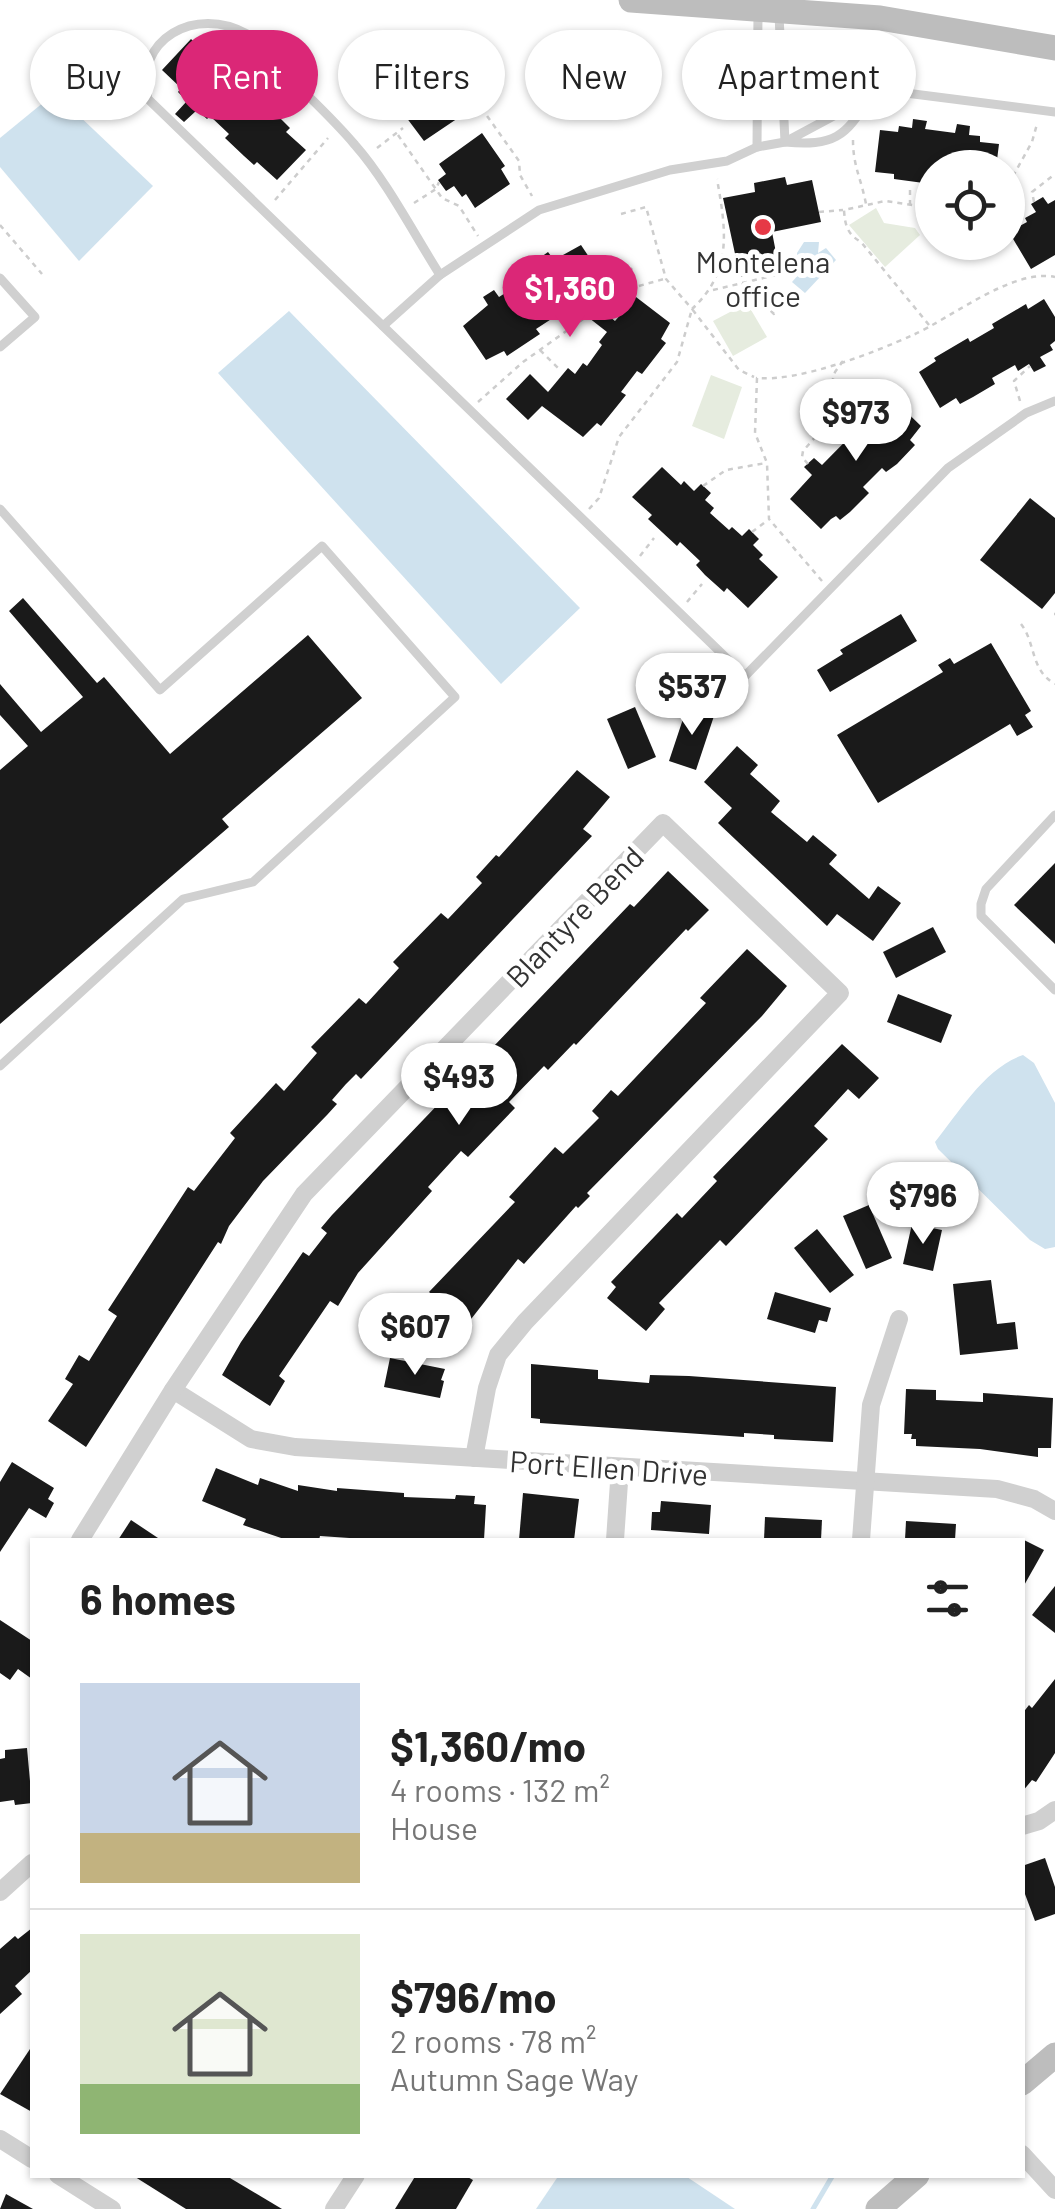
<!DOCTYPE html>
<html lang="en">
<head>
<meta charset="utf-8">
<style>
	body { margin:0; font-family:Barlow,sans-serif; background:#f6f6f6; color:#222; height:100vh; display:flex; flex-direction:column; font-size:38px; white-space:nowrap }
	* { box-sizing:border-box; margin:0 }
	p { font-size:32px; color:#767676 }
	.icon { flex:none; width:55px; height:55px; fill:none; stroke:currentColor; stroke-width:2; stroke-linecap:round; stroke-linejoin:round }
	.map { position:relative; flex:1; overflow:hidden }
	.panel { position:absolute; left:30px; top:1538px; width:995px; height:640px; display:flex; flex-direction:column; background:#fff; border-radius:0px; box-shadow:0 2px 8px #0004 }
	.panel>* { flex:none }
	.guide { position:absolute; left:30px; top:30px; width:995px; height:90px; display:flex; gap:20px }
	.controls { position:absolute; left:915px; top:150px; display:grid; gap:20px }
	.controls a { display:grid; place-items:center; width:110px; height:110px; border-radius:50%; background:#fff; box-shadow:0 2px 8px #0004; font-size:50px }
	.price { position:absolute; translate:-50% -85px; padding:0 22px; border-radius:35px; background:#fff; color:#222; font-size:32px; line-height:65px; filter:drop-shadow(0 2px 5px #0008) }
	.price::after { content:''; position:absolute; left:50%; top:60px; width:30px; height:22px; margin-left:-15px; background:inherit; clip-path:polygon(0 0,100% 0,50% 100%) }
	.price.active { background:#db2777; color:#fff }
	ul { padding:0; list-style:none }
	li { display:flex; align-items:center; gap:30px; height:250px; padding:0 50px }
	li+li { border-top:2px solid #e0e0e0 }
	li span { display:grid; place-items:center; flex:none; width:280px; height:200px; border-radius:0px; color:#555 }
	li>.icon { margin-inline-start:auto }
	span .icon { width:120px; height:120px; fill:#fffc; stroke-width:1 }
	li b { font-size:42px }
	h2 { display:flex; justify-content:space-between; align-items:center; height:120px; padding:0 50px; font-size:42px }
	.tag { padding:0 35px; border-radius:45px; background:#fff; box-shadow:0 2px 8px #0004; font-size:35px; line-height:90px }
	.tag.active { background:#db2777; color:#fff }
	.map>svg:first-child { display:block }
	.green { fill:#e6ecdf }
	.water { fill:#cfe2ee }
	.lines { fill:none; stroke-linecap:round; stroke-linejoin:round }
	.stream { stroke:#cfe2ee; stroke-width:5 }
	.building { fill:#1a1a1a }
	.path { stroke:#cdcdcd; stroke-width:2.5; stroke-dasharray:5 5; stroke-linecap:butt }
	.lane { stroke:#d0d0d0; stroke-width:9 }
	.street { stroke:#d0d0d0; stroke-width:18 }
	.secondary { stroke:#bdbdbd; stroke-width:25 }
	.poi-dot { fill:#e63946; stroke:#fff; stroke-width:4 }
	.labels { text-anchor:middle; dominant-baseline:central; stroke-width:10; stroke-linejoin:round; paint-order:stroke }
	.poi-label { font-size:30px; fill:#333; stroke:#fff }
	.street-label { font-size:30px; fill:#333; stroke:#fff }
</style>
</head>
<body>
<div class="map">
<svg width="1055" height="2209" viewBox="0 0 1055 2209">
	<rect width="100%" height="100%" fill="#fff"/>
	<g class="green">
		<polygon points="876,208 884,223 915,228 920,235 885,267 849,225"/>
		<polygon points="747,303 767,337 733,356 713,321"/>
		<polygon points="711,375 742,387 724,439 692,426"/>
	</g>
	<g class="water">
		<polygon points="55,93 153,186 79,261 0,167 0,138"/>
		<polygon points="804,242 819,242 818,253 826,248 836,260 805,293 792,282 809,263 798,262 797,253"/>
		<polygon points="289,311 580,608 501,684 218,373"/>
		<path d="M1023 1055 1034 1063 1055 1103V1247L1045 1249 1030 1240 938 1149 935 1142C959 1112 985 1068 1023 1055Z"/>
		<polygon points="559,2175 684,2175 735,2209 536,2209"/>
	</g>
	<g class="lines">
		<polyline class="stream" points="813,2209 833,2175"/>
	</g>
	<g class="building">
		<polygon points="191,39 211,58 214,54 224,63 230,57 240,66 233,73 242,82 239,85 258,103 262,100 271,109 278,103 287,112 280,118 290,128 286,132 306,150 277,180 257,162 254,165 244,156 225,138 229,134 210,116 207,119 197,110 184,122 175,114 187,101 178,92 181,88 162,70"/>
		<polygon points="428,65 439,82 444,79 467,112 424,141 400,109 404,107 392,90"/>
		<polygon points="913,119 927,121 925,129 955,133 957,124 970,126 969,135 980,136 980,142 999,144 996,168 932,168 931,184 894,179 894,174 875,172 880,130 898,132 899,126 912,128"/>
		<polygon points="482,133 505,166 501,169 510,184 475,208 466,194 462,197 454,186 446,191 438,180 446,174 439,164"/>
		<polygon points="785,177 787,185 812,180 821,222 772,232 779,268 740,277 723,198 755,192 754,183"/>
		<polygon points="1043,197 1048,204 1055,200 1055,255 1031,269 1009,232 1027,222 1025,218 1036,212 1031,204"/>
		<polygon points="581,245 605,281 595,287 592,292 595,297 589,301 615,321 636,297 670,323 661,339 666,343 642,374 637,371 621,392 626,395 601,426 597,423 583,437 542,406 528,420 506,399 530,374 548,392 568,368 575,374 583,363 587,366 602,345 599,342 607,332 584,314 577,319 572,312 562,318 559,314 536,329 540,334 507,356 504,351 486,360 463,326 488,305 483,297 494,290 499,297 510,290 512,294 534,279 532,275 542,267 537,260 548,252 554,260"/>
		<polygon points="1044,299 1055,317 1055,341 1050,345 1053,350 1040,357 1046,366 1034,372 1029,364 1018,371 1015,365 992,378 995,384 973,397 960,404 956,398 940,408 919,372 936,361 934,358 968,338 970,342 994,328 992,324 1026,304 1028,309"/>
		<polygon points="890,396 921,426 910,440 915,445 897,464 886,472 882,468 863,487 869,493 850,512 840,520 836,516 831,519 821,529 790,499 812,475 804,467 814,458 822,465"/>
		<polygon points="662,467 681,485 684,481 694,491 701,484 711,493 705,500 714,508 710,513 729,530 732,527 742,536 749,529 759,539 753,545 763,555 759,559 778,577 748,608 727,588 724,592 705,575 696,565 700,561 680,542 677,546 648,519 652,515 632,497"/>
		<polygon points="1030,498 1055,518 1055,593 1042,609 980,560"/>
		<polygon points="23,598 97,683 104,677 170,754 308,635 362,698 222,819 229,827 0,1024 0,770 28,746 0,715 0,684 41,732 83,697 9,611"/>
		<polygon points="901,614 917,641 830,692 817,670 843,654 840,650"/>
		<polygon points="991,643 1031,711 1025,715 1033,727 1017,736 1010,724 878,803 837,735 943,672 938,665 950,658 954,664"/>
		<polygon points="635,707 656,757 628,769 607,719"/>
		<polygon points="687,707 714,716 696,770 669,761"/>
		<polygon points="737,746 758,765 750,774 780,801 771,812 807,842 813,835 837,855 829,864 869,899 878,886 901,903 873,941 837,914 827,926 718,823 732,808 704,782"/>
		<polygon points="577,770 610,797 583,829 592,836 361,1079 356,1074 346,1084 332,1100 337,1104 327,1115 263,1181 229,1226 221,1244 218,1242 86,1447 48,1421 73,1384 65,1379 79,1355 89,1361 117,1316 108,1310 188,1187 194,1191 235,1138 230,1133 276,1083 284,1091 317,1053 311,1047 359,998 366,1004 399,968 393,962 441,913 448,919 482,883 476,877 496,855 499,857"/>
		<polygon points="1055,863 1055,944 1014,905"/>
		<polygon points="668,871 709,910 688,931 686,929 576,1045 574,1043 548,1070 544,1066 509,1102 515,1108 468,1157 461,1151 428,1187 432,1191 358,1273 338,1306 330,1301 279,1376 285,1381 270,1406 222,1375 241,1342 303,1252 309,1256 327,1233 321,1228 332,1215 630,904 634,907"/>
		<polygon points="933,927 946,952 896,978 883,952"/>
		<polygon points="747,949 787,986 762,1016 587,1193 590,1196 578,1208 576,1206 524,1264 518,1259 468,1323 429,1292 515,1202 509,1197 555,1147 563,1154 599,1118 592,1111 611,1090 618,1096 706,1003 700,998"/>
		<polygon points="898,994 952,1015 941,1043 887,1022"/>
		<polygon points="842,1044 879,1078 859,1099 848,1089 814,1126 828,1139 726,1246 720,1240 659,1303 665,1309 646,1331 607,1298 616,1287 611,1282 677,1213 682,1218 717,1181 713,1177"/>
		<polygon points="869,1205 892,1258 866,1269 843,1216"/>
		<polygon points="912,1224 942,1230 933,1271 903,1264"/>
		<polygon points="817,1229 854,1275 830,1293 794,1248"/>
		<polygon points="991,1280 997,1324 1015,1322 1018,1349 960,1355 953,1284"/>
		<polygon points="775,1292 831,1308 827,1322 819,1320 815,1333 767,1319"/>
		<polygon points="410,1309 461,1330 450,1356 399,1335"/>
		<polygon points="390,1358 445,1369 441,1380 444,1381 440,1398 384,1387"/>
		<polygon points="531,1364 598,1370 598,1379 649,1383 650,1375 689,1376 836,1387 833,1442 774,1439 774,1435 744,1433 744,1437 540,1423 540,1419 531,1418"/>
		<polygon points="906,1389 936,1390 936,1400 983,1402 983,1393 1053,1398 1051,1448 1038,1448 1038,1457 980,1449 916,1446 916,1439 911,1439 912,1434 904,1434"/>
		<polygon points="12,1462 54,1488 48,1499 54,1503 46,1518 29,1508 0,1552 0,1482"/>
		<polygon points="216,1468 258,1485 260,1478 298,1491 298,1485 337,1491 337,1488 404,1493 404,1497 455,1499 456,1495 475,1496 474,1504 486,1505 484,1540 364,1539 320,1536 319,1540 287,1540 243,1525 246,1519 202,1501"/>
		<polygon points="523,1493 579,1499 574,1540 519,1540"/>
		<polygon points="661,1501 711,1505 709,1534 651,1530 652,1512 660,1512"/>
		<polygon points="765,1517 822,1520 821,1540 764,1540"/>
		<polygon points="131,1520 161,1540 118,1540"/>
		<polygon points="906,1521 956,1524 955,1540 905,1540"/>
		<polygon points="1022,1539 1044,1550 1022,1589"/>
		<polygon points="1055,1586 1055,1633 1032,1615"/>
		<polygon points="0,1620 32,1641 32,1679 18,1669 10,1680 0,1673"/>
		<polygon points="1055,1679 1055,1753 1036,1782 1032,1780 1022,1792 1022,1714 1029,1705 1032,1708"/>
		<polygon points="27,1748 32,1803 15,1805 14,1800 0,1802 0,1759 5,1758 5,1750"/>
		<polygon points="1045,1858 1055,1887 1055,1914 1035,1921 1022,1886 1022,1866"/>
		<polygon points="32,1928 32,1970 15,1986 22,1994 0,2014 0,1949 15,1936 18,1939"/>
		<polygon points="32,2046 32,2112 0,2094"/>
		<polygon points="132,2175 225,2175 282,2209 186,2209"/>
		<polygon points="416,2175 464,2175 473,2180 456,2209 395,2209"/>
		<polygon points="6,2194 33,2209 0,2209"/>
	</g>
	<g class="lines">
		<g class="path">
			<polyline points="234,60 244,51"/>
			<polyline points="461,89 468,89 519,161 520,175 532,196"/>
			<polyline points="281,106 292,97"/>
			<polyline points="398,135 442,198 459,206 478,236"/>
			<path d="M853 140C853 166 861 178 866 204"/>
			<polyline points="377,148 403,128"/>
			<polyline points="1008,185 1032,142 1037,124"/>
			<polyline points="910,190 910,204"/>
			<polyline points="275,200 328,138"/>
			<polyline points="1034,202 1032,192 1055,174"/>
			<polyline points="414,203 436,189 439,182"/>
			<polyline points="819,212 843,210"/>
			<path d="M621 214 646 207 666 279 692 309C733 271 726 230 717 179"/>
			<polyline points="0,225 42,274"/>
			<polyline points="742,283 774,314 779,308"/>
			<polyline points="713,290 776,275 773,270"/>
			<polyline points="610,294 664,279"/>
			<path d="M929 325 861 242C847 234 845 225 844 210L885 201 932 208"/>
			<polyline points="540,350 560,370"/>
			<polyline points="843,361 835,372 830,389 855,416"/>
			<polyline points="1020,401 1014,381 1030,366"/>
			<polyline points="478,402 523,362 593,312 634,266"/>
			<polyline points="808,464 802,457 803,451 845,403"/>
			<polyline points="703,486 726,470 766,463"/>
			<polyline points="589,509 599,498 619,437 677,362 692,309 739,370 754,377"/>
			<polyline points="752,532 768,520"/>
			<polyline points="640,556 654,538"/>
			<path d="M822 581 769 519 767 463 755 433 757 378C799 382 873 353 913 335 951 318 1013 268 1055 277"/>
			<polyline points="687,602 702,584"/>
			<polyline points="1054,614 1055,614"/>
			<path d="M1021 624C1036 643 1030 670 1055 684"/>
		</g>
		<g class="lane">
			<path d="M779 15 785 142 757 147 727 161 670 170 539 210 440 275C414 234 386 180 355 145 335 121 312 100 290 78 277 65 263 43 247 34 196 5 133 39 148 99L745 676 948 468 1026 413 1055 401"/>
			<path d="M869 97C846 138 833 146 785 142Z"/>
			<polyline points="869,97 890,91 1055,112"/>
			<polyline points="757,147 758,11"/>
			<polyline points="0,278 35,317 0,347"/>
			<polyline points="383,326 440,275"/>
			<polyline points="0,509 160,690 322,546 455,697 253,882 183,899 0,1066"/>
			<polyline points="1055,815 986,889 981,904 981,916 1055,990"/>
		</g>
		<g class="street">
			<polyline points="173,1390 251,1439 295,1447 997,1489 1034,1499 1055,1511"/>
			<polyline points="80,1540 173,1390 304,1194 663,823 840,993 525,1322 498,1355 487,1388 474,1458"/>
			<polyline points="615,1540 620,1468"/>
			<polyline points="861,1540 871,1405 899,1319"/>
			<polyline points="1022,1826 1039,1821 1055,1810"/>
			<polyline points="0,1892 32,1863"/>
			<polyline points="0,2139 32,2159"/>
			<polyline points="1022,2154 1055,2190"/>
			<polyline points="58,2175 112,2209"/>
			<polyline points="334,2209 356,2175"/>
		</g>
		<g class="secondary">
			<polyline points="631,0 880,18 1055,48"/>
			<polyline points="1022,2083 1055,2055"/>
			<polyline points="878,2209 917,2175"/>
		</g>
	</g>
	<circle class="poi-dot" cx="763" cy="227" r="10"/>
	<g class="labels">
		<g class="poi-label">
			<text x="763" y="261">Montelena<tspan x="763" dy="34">office</tspan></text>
		</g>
		<g class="street-label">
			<text transform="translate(574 916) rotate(-46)">Blantyre Bend</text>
			<text transform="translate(609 1467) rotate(4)">Port Ellen Drive</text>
		</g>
	</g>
</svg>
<div class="controls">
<a><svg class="icon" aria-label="locate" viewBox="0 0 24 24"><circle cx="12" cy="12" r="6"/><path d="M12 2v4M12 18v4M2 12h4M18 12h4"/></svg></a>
</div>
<b class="price active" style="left:570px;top:340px">$1,360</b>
<b class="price" style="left:856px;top:464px">$973</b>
<b class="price" style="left:692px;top:738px">$537</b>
<b class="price" style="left:459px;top:1128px">$493</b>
<b class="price" style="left:923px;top:1247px">$796</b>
<b class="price" style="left:415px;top:1378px">$607</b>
<div class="guide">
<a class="tag">Buy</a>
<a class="tag active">Rent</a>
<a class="tag">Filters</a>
<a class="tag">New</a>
<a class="tag">Apartment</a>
</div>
<section class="panel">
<h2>6 homes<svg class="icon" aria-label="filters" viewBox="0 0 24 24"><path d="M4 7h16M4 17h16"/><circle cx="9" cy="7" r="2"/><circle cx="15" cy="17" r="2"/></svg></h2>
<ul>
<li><span style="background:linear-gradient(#c9d6e8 75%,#c2b280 0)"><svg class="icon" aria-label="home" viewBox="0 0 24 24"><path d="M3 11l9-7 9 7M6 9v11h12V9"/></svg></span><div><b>$1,360/mo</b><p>4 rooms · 132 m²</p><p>House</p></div></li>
<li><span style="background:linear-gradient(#dfe7d0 75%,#8fb573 0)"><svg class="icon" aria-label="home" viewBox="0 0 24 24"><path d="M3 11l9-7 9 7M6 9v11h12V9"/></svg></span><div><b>$796/mo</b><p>2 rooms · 78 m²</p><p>Autumn Sage Way</p></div></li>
</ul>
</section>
</div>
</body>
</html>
